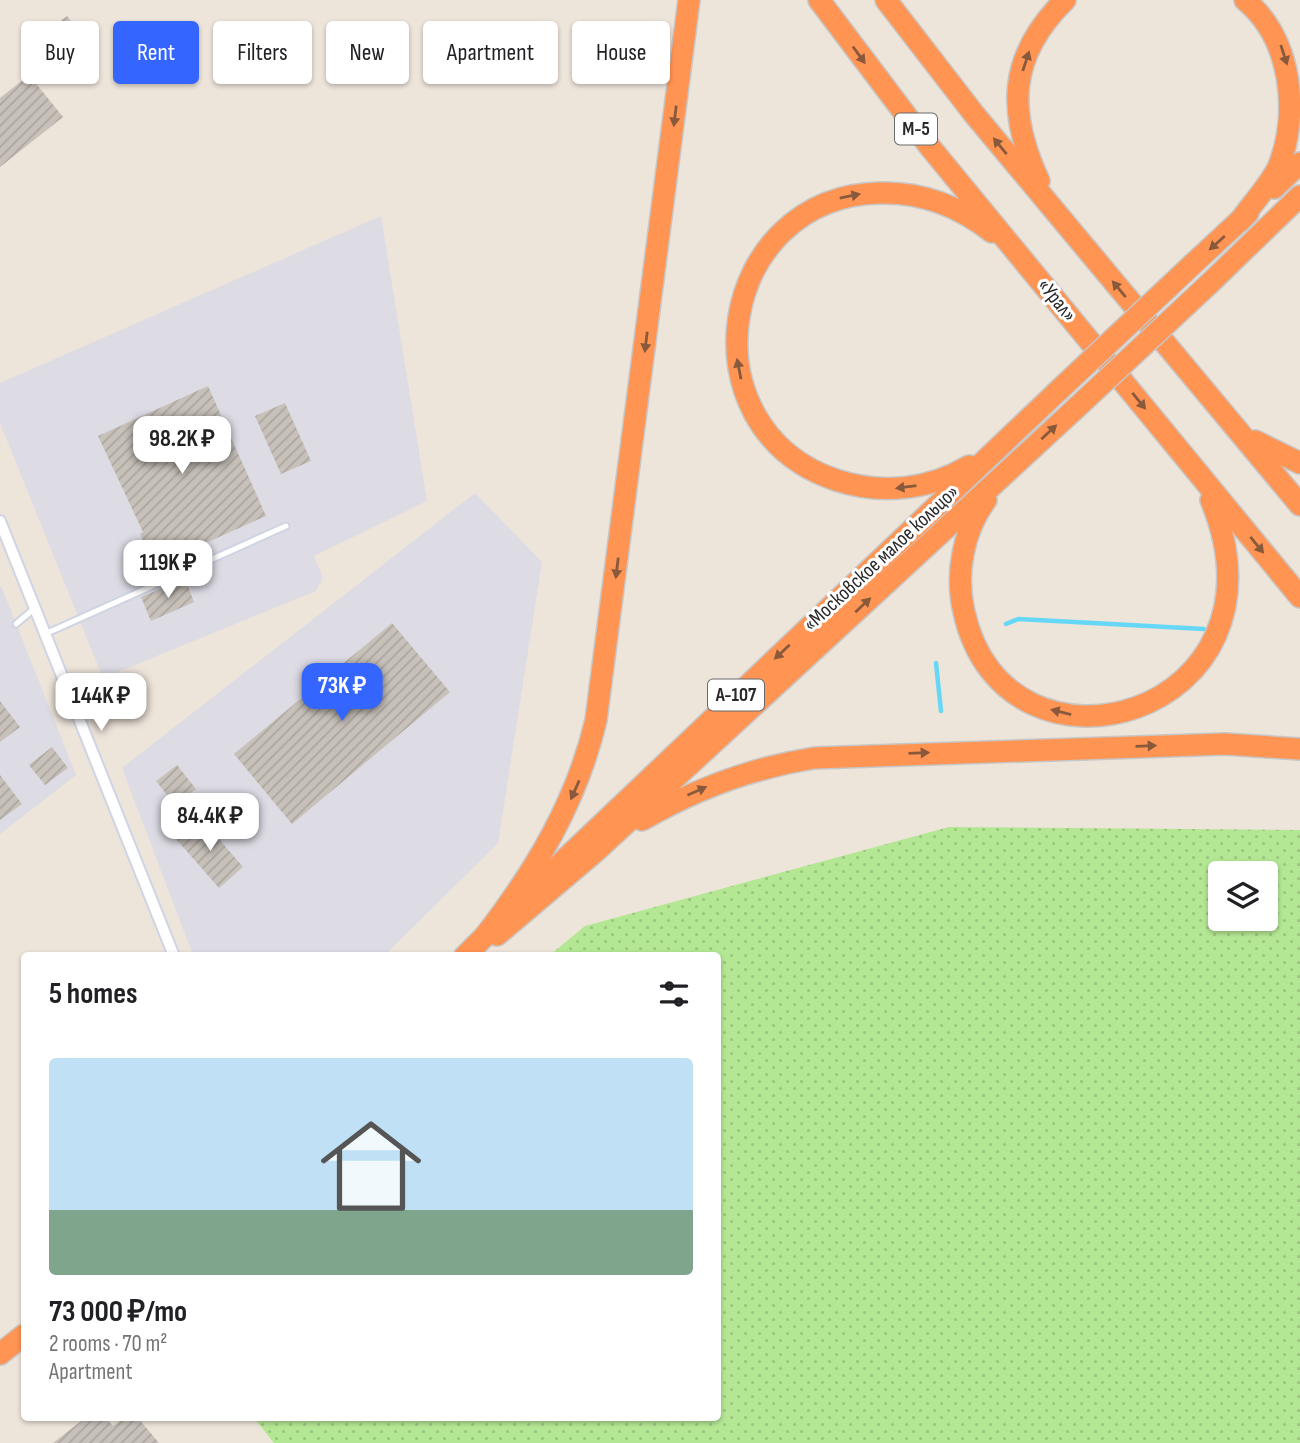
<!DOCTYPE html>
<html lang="en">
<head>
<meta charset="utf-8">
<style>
	body { margin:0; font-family:"Sofia Sans Condensed",sans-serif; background:#f6f6f6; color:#202124; height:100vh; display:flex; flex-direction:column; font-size:26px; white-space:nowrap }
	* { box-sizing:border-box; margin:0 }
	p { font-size:23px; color:#757577 }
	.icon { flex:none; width:38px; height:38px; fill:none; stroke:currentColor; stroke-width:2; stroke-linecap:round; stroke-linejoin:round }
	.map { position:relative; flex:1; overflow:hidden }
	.details { position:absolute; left:21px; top:952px; width:700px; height:469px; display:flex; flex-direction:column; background:#fff; border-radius:7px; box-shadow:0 2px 5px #0004 }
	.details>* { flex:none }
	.hud { position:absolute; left:21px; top:21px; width:700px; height:63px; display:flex; gap:14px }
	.fabs { position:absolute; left:1208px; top:861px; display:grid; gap:14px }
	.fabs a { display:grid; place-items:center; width:70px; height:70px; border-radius:7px; background:#fff; box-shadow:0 2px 5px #0004; font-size:35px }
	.price { position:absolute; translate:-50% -60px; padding:0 16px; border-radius:14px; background:#fff; color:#222; font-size:23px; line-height:46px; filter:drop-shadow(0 2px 4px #0008) }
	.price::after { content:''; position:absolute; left:50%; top:42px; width:21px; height:16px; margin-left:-10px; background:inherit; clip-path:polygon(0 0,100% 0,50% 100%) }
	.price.current { background:#3565ff; color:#fff }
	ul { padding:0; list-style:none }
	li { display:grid; align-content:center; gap:14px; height:371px; padding:0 28px }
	li span { display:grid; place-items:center; height:217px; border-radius:7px; color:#555 }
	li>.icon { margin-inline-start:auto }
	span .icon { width:126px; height:126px; fill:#fffc; stroke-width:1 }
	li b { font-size:30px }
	h2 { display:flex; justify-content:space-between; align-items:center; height:84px; padding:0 28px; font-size:30px }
	.tag { padding:0 24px; border-radius:7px; background:#fff; box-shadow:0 2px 5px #0004; font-size:24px; line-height:63px }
	.tag.current { background:#3565ff; color:#fff }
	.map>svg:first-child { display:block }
	.industrial { fill:#dddbe4 }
	.grass { fill:url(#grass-dots); fill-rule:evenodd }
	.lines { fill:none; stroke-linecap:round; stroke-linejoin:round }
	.stream { stroke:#66d7f6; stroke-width:4.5 }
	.building { fill:url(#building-hatch) }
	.lane-casing { stroke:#cfd4e3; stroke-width:9 }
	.street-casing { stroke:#cfd4e3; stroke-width:14 }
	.highway-casing { stroke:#c7c7c7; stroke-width:24 }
	.lane { stroke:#fff; stroke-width:5 }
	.street { stroke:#fff; stroke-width:10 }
	.highway { stroke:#ff9453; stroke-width:21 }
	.highway-bridge-casing { stroke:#c7c7c7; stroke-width:24; stroke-linecap:butt }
	.highway-bridge { stroke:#ff9453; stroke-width:21 }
	.oneway { fill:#89593c }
	.labels { text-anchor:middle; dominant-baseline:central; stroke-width:6; stroke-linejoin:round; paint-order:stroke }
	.shield { fill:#fff; stroke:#696969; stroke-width:2 }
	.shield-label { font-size:19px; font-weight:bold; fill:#292929 }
	.street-label { font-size:21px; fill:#292929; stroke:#fff }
</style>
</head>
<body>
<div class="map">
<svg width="1300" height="1443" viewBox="0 0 1300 1443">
	<defs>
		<pattern id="grass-dots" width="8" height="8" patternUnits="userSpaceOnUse" patternTransform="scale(1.75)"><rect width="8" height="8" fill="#b4e793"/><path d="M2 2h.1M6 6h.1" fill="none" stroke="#9bc67f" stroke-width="1.8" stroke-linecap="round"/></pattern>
		<pattern id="building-hatch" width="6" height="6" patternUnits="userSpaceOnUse" patternTransform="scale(1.75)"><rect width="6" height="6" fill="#c8c1ba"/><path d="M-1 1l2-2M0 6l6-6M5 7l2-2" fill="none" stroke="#aca6a0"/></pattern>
	</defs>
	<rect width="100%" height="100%" fill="#ede4da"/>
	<g class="industrial">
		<polygon points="381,216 427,501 314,556 323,578 316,591 103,678 0,423 0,383"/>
		<polygon points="475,493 542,562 498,843 385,955 193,955 122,768"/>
		<polygon points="1,586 76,775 0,834 0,587"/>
	</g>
	<path class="grass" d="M949 827 1300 830V1443H274L254 1418H718V956L550 955 585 926ZM1220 873H1265V919H1220Z"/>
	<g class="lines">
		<g class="stream">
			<polyline points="1006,624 1018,619 1204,629"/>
			<polyline points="936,663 941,711"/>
		</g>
	</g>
	<g class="building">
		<polygon points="67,16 75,26 55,42 47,31"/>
		<polygon points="29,75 63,117 0,167 0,98"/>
		<polygon points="208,386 266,516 154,566 140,534 143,532 98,436"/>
		<polygon points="285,403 311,461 281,474 255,416"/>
		<polygon points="185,579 194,602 151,621 141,597"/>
		<polygon points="392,623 450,692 292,824 234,754"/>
		<polygon points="0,701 20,727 0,742"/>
		<polygon points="52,747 68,768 45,785 29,765"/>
		<polygon points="177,765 196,789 175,805 156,781"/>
		<polygon points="0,775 22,804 0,820"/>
		<polygon points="201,818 243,867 219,888 176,839"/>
		<polygon points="85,1418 106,1418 113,1426 124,1418 138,1418 159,1443 53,1443"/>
	</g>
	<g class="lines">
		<defs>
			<g id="lane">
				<polyline points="16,624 35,608"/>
				<polyline points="45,634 286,526"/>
			</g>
			<polyline id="street" points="0,521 174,956"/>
			<g id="highway">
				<polyline points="819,0 930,147 1300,597"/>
				<polyline points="886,0 974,114 1300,505"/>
				<path d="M1039 181C1007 112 1008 56 1065 0"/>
				<polyline points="1274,188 1300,163"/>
				<path d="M1240 221C1252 204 1268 187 1278 168 1300 114 1292 39 1245 0"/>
				<polyline points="1193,264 1248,213"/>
				<polyline points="1210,283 1300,196"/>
				<polyline points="1255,441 1300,463"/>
				<path d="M969 466C929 490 881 495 836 480 681 428 717 196 880 193 922 192 959 206 992 232"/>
				<path d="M986 500C963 531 955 574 964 612 1005 799 1300 717 1211 500"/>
				<path d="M642 820C697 788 751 768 814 758L1225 744 1300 749"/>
				<polyline points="522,900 1058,391"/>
				<polyline points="497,935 596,851 1075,409"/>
				<path d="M485 936C536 870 577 801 596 720L689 0"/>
				<polyline points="465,956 496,925"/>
				<polyline points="0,1354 24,1335"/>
			</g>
		</defs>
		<use href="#lane" class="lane-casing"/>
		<use href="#street" class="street-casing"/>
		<use href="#highway" class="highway-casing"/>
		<use href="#lane" class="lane"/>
		<use href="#street" class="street"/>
		<use href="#highway" class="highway"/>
		<defs>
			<g id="highway-bridge">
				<polyline points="1058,391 1193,264"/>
				<polyline points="1075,409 1210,283"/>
			</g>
		</defs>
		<use href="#highway-bridge" class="highway-bridge-casing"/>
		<use href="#highway-bridge" class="highway-bridge"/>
	</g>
	<defs><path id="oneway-solid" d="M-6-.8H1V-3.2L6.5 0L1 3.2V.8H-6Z" transform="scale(1.75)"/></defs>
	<g class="oneway">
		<use href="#oneway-solid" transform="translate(859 55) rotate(54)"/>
		<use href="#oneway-solid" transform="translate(1284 55) rotate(72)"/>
		<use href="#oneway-solid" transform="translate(1026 61) rotate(-72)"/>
		<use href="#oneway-solid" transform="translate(675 116) rotate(97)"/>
		<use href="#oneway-solid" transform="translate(1000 146) rotate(-129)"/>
		<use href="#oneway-solid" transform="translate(850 196) rotate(-11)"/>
		<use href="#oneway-solid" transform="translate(1217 243) rotate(138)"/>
		<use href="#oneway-solid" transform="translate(1119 289) rotate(-130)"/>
		<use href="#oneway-solid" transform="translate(646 342) rotate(97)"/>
		<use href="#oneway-solid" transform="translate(739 369) rotate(-101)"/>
		<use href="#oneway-solid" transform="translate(1139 401) rotate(51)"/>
		<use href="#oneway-solid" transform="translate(1049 432) rotate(-43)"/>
		<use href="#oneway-solid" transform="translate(906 487) rotate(173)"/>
		<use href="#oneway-solid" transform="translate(1257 545) rotate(51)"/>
		<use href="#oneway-solid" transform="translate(617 568) rotate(97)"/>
		<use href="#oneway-solid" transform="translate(863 605) rotate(-43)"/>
		<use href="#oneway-solid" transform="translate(782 652) rotate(137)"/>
		<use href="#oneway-solid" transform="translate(1061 712) rotate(-166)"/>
		<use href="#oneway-solid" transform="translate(1146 746) rotate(-2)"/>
		<use href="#oneway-solid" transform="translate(919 753) rotate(-2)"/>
		<use href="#oneway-solid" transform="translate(575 790) rotate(114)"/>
		<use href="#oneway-solid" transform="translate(697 791) rotate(-24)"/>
	</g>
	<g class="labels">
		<g class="shield">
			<rect x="895" y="113.5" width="42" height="31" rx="5"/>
			<rect x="708" y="679.5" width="56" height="31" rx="5"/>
		</g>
		<g class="shield-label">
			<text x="916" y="129">М-5</text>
			<text x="736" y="695">А-107</text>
		</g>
		<g class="street-label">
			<text transform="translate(1057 300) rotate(51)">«Урал»</text>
			<text transform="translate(881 558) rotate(-43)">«Московское малое кольцо»</text>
		</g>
	</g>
</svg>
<div class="fabs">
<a><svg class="icon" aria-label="layers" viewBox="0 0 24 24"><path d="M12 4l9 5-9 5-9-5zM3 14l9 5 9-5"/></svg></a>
</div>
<b class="price" style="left:182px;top:476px">98.2K ₽</b>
<b class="price" style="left:168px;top:600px">119K ₽</b>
<b class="price current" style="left:342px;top:723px">73K ₽</b>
<b class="price" style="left:101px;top:733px">144K ₽</b>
<b class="price" style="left:210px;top:853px">84.4K ₽</b>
<div class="hud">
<a class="tag">Buy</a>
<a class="tag current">Rent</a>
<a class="tag">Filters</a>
<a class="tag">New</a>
<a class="tag">Apartment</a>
<a class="tag">House</a>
</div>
<section class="details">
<h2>5 homes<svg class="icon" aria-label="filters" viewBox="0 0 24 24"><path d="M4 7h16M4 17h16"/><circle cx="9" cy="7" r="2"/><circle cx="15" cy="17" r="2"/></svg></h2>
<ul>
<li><span style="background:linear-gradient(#bfe0f5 70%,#7fa58c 0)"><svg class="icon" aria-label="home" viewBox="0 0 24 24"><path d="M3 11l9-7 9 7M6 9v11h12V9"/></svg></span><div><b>73 000 ₽/mo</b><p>2 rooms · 70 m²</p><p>Apartment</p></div></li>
</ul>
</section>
</div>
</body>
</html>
